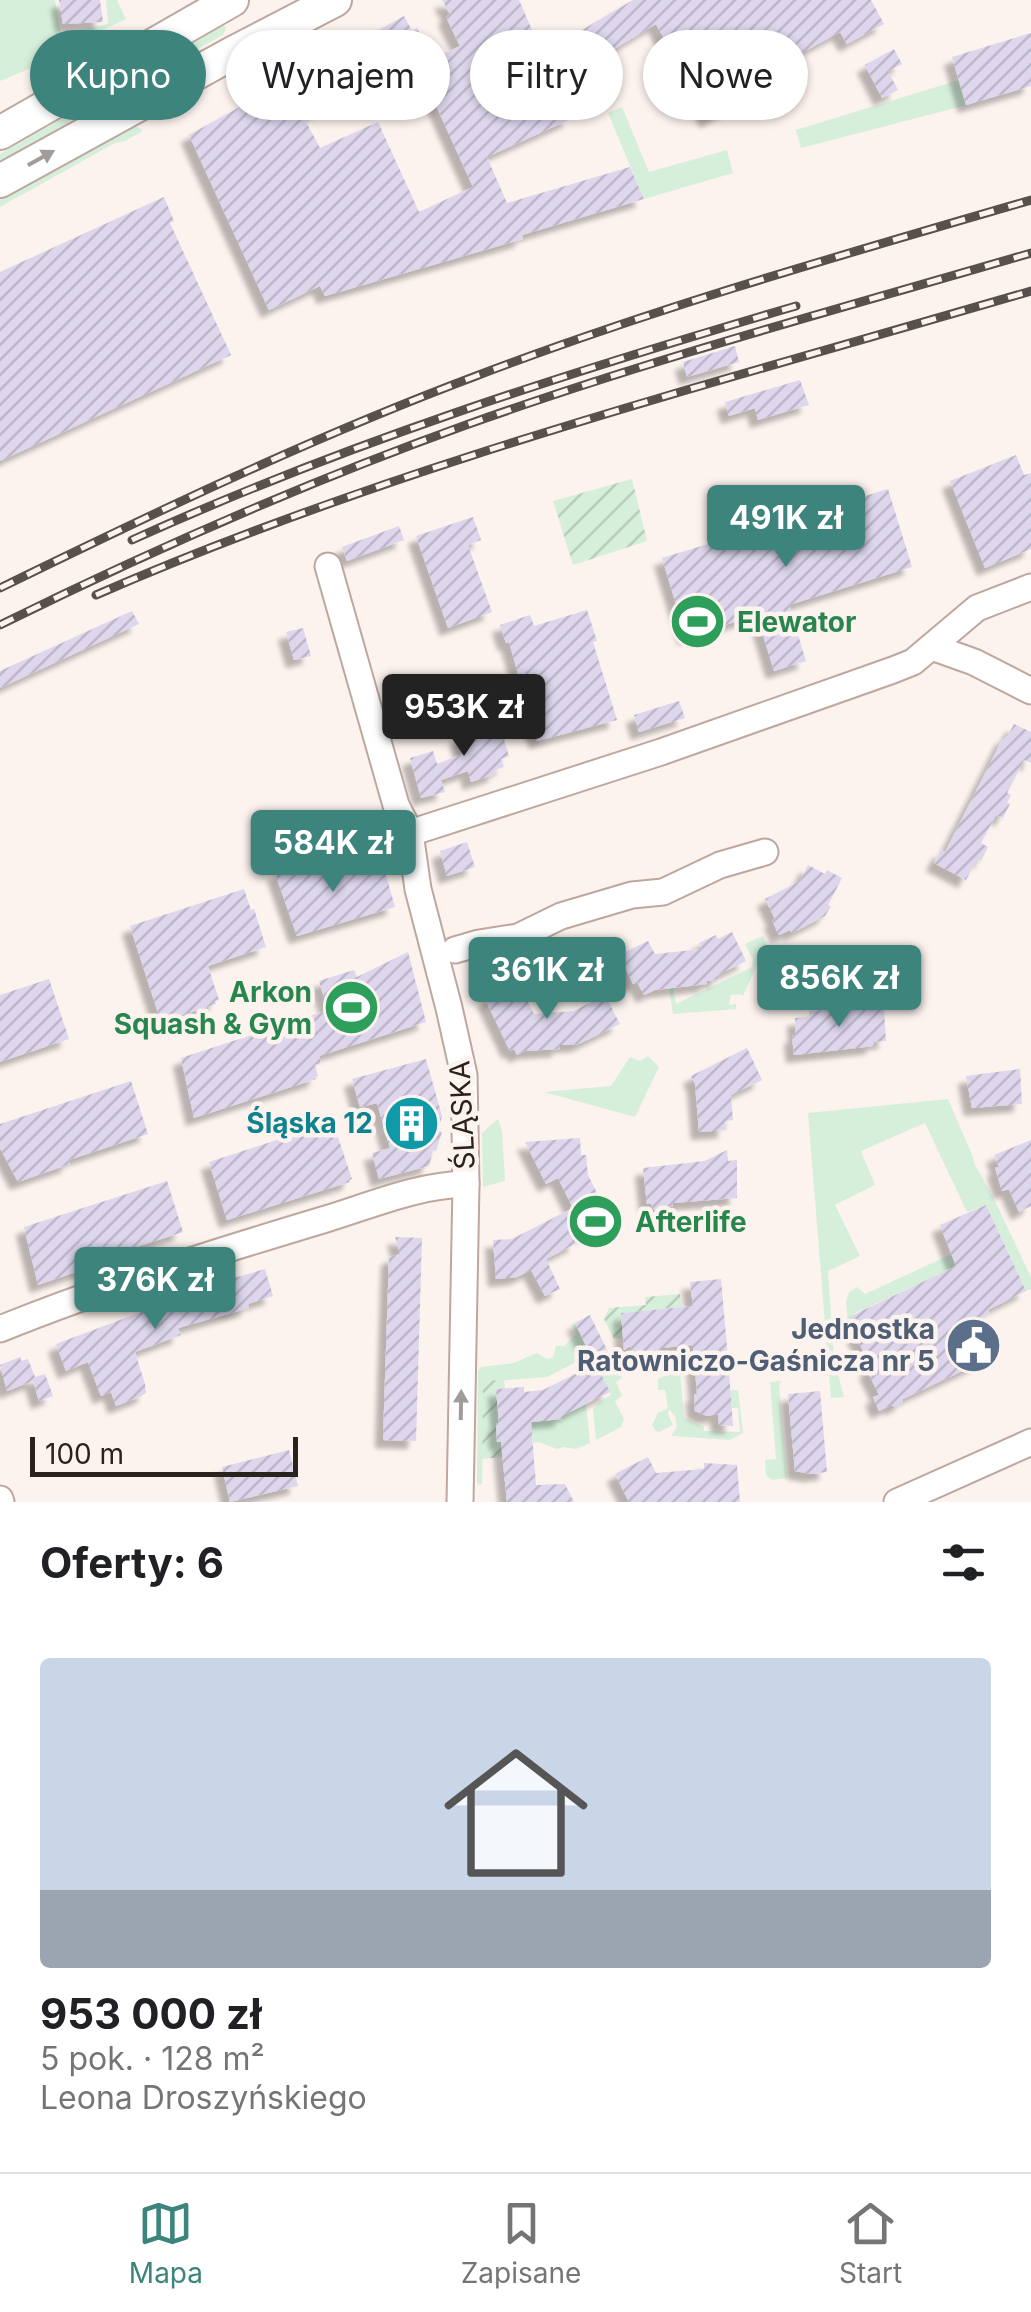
<!DOCTYPE html>
<html lang="pl">
<head>
<meta charset="utf-8">
<style>
	body { margin:0; font-family:Inter,sans-serif; background:#f6f6f6; color:#202124; height:100vh; display:flex; flex-direction:column; font-size:38px; white-space:nowrap }
	* { box-sizing:border-box; margin:0 }
	p { font-size:32px; color:#757577 }
	.icon { flex:none; width:55px; height:55px; fill:none; stroke:currentColor; stroke-width:2; stroke-linecap:round; stroke-linejoin:round }
	.map { position:relative; height:1502px; overflow:hidden }
	.drawer { display:flex; flex-direction:column; background:#fff; flex:1 }
	.drawer>* { flex:none }
	.guide { position:absolute; left:30px; top:30px; width:972px; height:90px; display:flex; gap:20px }
	.scale { position:absolute; left:30px; bottom:25px; width:268px; box-sizing:border-box; padding-left:10px; border:5px solid #2a221e; border-top:0; font-size:28px; line-height:35px; white-space:nowrap; color:#2a221e; -webkit-text-stroke:8px #fcf2ee; paint-order:stroke }
	.price { position:absolute; translate:-50% -85px; padding:0 22px; border-radius:10px; background:#3d847d; color:#fff; font-size:32px; line-height:65px; filter:drop-shadow(0 2px 5px #0008) }
	.price::after { content:''; position:absolute; left:50%; top:60px; width:30px; height:22px; margin-left:-15px; background:inherit; clip-path:polygon(0 0,100% 0,50% 100%) }
	.price.active { background:#222; color:#fff }
	ul { padding:0; list-style:none }
	li { display:grid; align-content:center; gap:20px; height:530px; padding:0 40px }
	li+li { border-top:2px solid #e0e0e0 }
	li span { display:grid; place-items:center; height:310px; border-radius:10px; color:#555 }
	li>.icon { margin-inline-start:auto }
	span .icon { width:180px; height:180px; fill:#fffc; stroke-width:1 }
	li b { font-size:42px }
	h2 { display:flex; justify-content:space-between; align-items:center; height:120px; padding:0 40px; font-size:42px }
	.tag { padding:0 35px; border-radius:45px; background:#fff; box-shadow:0 2px 8px #0004; font-size:35px; line-height:90px }
	.tag.active { background:#3d847d; color:#fff }
	.tabs { display:flex; justify-content:space-around; align-items:center; height:140px; border-top:2px solid #e0e0e0; background:#fff; font-size:28px; color:#757577 }
	.tabs a { display:grid; justify-items:center; gap:5px }
	.tabs .active { color:#3d847d }
	.map>svg:first-child { display:block }
	.green { fill:#d6efdb }
	.garden { fill:url(#garden-furrows) }
	.building { fill:url(#building-hatch); fill-rule:evenodd; filter:url(#shadow) }
	.lines { fill:none; stroke-linecap:round; stroke-linejoin:round }
	.minor-casing { stroke:#bea79e; stroke-width:29 }
	.major-casing { stroke:#bea79e; stroke-width:36 }
	.minor { stroke:#fff; stroke-width:25 }
	.major { stroke:#fff; stroke-width:32 }
	.rail-casing { stroke:#58504c; stroke-width:9 }
	.rail { stroke:#fcf2ee; stroke-width:5; stroke-dasharray:15; stroke-linecap:butt }
	.oneway { fill:#9f9c9a }
	.labels { text-anchor:middle; dominant-baseline:central; stroke-width:9; stroke-linejoin:round; paint-order:stroke }
	.leisure-label { font-size:28px; font-weight:bold; fill:#27864d; stroke:#fcf2ee; text-anchor:start }
	.street-label { font-size:28px; fill:#2a221e; stroke:#fcf2ee }
	.culture-label { font-size:28px; font-weight:bold; fill:#0d838f; stroke:#fcf2ee; text-anchor:end }
	.service-label { font-size:28px; font-weight:bold; fill:#4e5e75; stroke:#fcf2ee; text-anchor:end }
</style>
</head>
<body>
<div class="map">
<svg width="1031" height="1502" viewBox="0 0 1031 1502">
	<defs>
		<pattern id="garden-furrows" width="10" height="10" patternUnits="userSpaceOnUse" patternTransform="scale(2.5)"><rect width="10" height="10" fill="#d6efdb"/><path d="M-1 1l2-2M0 10L10 0M9 11l2-2" fill="none" stroke="#b8cdbc"/></pattern>
		<pattern id="building-hatch" width="6" height="6" patternUnits="userSpaceOnUse" patternTransform="scale(2.5)"><rect width="6" height="6" fill="#ddd6ec"/><path d="M-1 1l2-2M0 6l6-6M5 7l2-2" fill="none" stroke="#beb7ca"/></pattern>
		<filter id="shadow"><feDropShadow dx="-8" dy="8" stdDeviation="2.5" flood-color="#0004"/></filter>
	</defs>
	<rect width="100%" height="100%" fill="#fcf2ee"/>
	<g class="green">
		<polygon points="0,0 55,0 61,33 108,24 106,0 117,0 126,19 77,42 67,53 0,81"/>
		<polygon points="222,24 226,28 223,35 109,96 0,167 0,154"/>
		<polygon points="959,80 967,105 801,148 796,130"/>
		<polygon points="622,107 649,172 727,150 733,173 644,199 608,113"/>
		<polygon points="134,125 142,130 141,132 125,141 115,143 0,207 0,196"/>
		<polygon points="763,936 769,949 769,959 757,965 743,996 741,994 731,995 729,1005 736,1004 736,1009 673,1014 669,988 673,988 676,1004 752,967 753,959 745,944"/>
		<polygon points="648,1056 659,1067 635,1117 544,1092 611,1086 630,1057 640,1061"/>
		<polygon points="948,1099 973,1157 974,1163 994,1199 1031,1277 1031,1289 1026,1291 986,1205 967,1212 925,1123 861,1151 875,1185 835,1205 860,1256 828,1271 834,1360 844,1397 831,1398 808,1113"/>
		<polygon points="498,1119 502,1131 505,1181 483,1187 482,1133"/>
		<polygon points="954,1253 956,1266 853,1314 860,1329 849,1334 846,1302 849,1292 857,1287 865,1294"/>
		<polygon points="575,1323 590,1355 547,1377 484,1382 482,1484 479,1485 477,1482 478,1371 481,1367 513,1363 537,1353 547,1359 553,1357 556,1346 564,1346 576,1334 572,1325"/>
		<polygon points="611,1357 622,1378 616,1382 622,1396 615,1401 624,1419 621,1427 596,1440 593,1409 600,1401 611,1395 596,1365"/>
		<polygon points="680,1371 684,1418 704,1427 704,1431 740,1432 738,1408 732,1408 730,1390 738,1390 743,1433 730,1440 671,1436 677,1427 675,1416 669,1409 668,1414 673,1425 659,1432 656,1431 652,1425 658,1413 668,1408 665,1390 658,1390 658,1379 672,1372"/>
		<polygon points="782,1381 779,1384 787,1478 772,1480 766,1475 765,1460 776,1459 770,1382"/>
		<polygon points="586,1404 590,1443 576,1449 563,1447 557,1449 539,1442 533,1443 530,1422 562,1419 562,1416"/>
	</g>
	<g class="garden">
		<polygon points="632,479 647,541 573,565 553,501"/>
		<polygon points="680,1294 681,1307 621,1313 623,1338 614,1339 604,1319 609,1308 646,1305 645,1297"/>
		<polygon points="504,1380 505,1388 496,1390 499,1423 496,1424 497,1441 502,1442 503,1457 482,1459 483,1381"/>
	</g>
	<g class="building">
		<polygon points="59,0 100,0 103,22 63,24"/>
		<path d="M442 0H519L571 119 487 157 507 203 630 167 644 199 522 235 523 239 325 296 320 286 269 310 189 135 404 16 412 31 417 28 432 59 460 46 446 17 450 14ZM414 57 473 187 419 212 378 122 320 148 304 118 342 97 337 89 371 71 372 72 378 69 380 73Z"/>
		<polygon points="633,0 871,0 884,24 847,44 840,32 772,69 779,82 708,120 656,24 586,66 570,37"/>
		<polygon points="1031,33 1031,86 966,105 952,57"/>
		<polygon points="894,49 902,64 888,71 898,90 882,98 865,65"/>
		<polygon points="164,197 174,221 170,223 231,355 0,461 0,272"/>
		<polygon points="735,346 739,362 687,377 683,362"/>
		<polygon points="800,380 809,405 758,420 755,408 729,416 725,402"/>
		<polygon points="1016,455 1024,475 1031,473 1031,549 985,568 950,481"/>
		<polygon points="888,489 912,567 789,605 806,661 774,671 757,615 686,637 662,558"/>
		<polygon points="473,517 481,540 468,545 492,612 448,628 416,536"/>
		<polygon points="399,526 404,540 347,561 342,547"/>
		<polygon points="587,610 597,641 593,642 617,720 537,741 509,642 506,643 500,625 530,615 534,626"/>
		<polygon points="132,611 139,624 0,688 0,671"/>
		<polygon points="303,628 311,656 294,660 286,632"/>
		<polygon points="679,701 685,718 639,732 634,715"/>
		<polygon points="497,716 509,756 501,759 504,767 495,770 496,774 471,782 468,771 441,780 445,792 421,798 410,758 433,751 437,764 463,754 457,737 474,732 471,725"/>
		<polygon points="1014,724 1031,732 1031,763 1024,760 1007,793 1011,795 1007,803 1010,804 1003,818 996,815 981,843 988,847 981,861 977,859 966,880 934,863 941,850 945,852 1004,736 1007,737"/>
		<polygon points="467,842 475,867 447,876 440,851"/>
		<polygon points="317,858 323,877 382,861 395,907 297,936 275,873"/>
		<polygon points="808,865 825,874 827,870 842,878 828,905 831,906 825,916 792,933 790,930 779,935 772,921 775,919 765,899 800,881"/>
		<polygon points="244,889 251,910 254,909 266,947 208,966 219,1000 215,1001 216,1004 161,1022 130,926"/>
		<polygon points="732,932 746,961 718,975 719,979 707,981 707,984 655,990 644,995 637,982 633,984 619,955 648,941 655,954 702,949 699,943 716,935 718,939"/>
		<polygon points="408,952 426,1022 319,1056 321,1063 315,1065 318,1076 315,1077 316,1079 194,1118 181,1058 328,1010 319,981 354,970 357,977"/>
		<polygon points="49,979 69,1039 0,1062 0,995"/>
		<polygon points="514,984 520,986 534,1014 574,1011 605,995 620,1024 579,1044 560,1045 560,1049 525,1051 517,1055 514,1049 510,1051 485,999"/>
		<polygon points="871,1006 872,1010 884,1009 886,1041 874,1042 874,1046 794,1055 792,1036 796,1035 795,1018 809,1017 809,1011"/>
		<polygon points="747,1048 762,1080 731,1095 733,1120 725,1121 726,1130 699,1132 695,1084 691,1076"/>
		<polygon points="426,1059 442,1116 438,1131 442,1132 436,1151 433,1150 429,1166 379,1179 372,1153 390,1148 377,1103 360,1107 352,1079"/>
		<polygon points="1020,1069 1022,1104 972,1108 966,1076"/>
		<polygon points="131,1081 148,1134 69,1160 70,1164 18,1182 0,1148 0,1124"/>
		<polygon points="333,1122 352,1179 349,1180 350,1182 227,1220 209,1162"/>
		<polygon points="580,1138 581,1155 586,1155 588,1175 602,1203 605,1201 620,1231 573,1235 577,1243 546,1259 560,1289 545,1296 531,1270 517,1277 496,1279 493,1240 512,1239 573,1208 558,1178 546,1184 525,1142"/>
		<polygon points="1031,1140 1031,1206 1019,1212 1009,1189 1002,1191 995,1168 999,1167 994,1155"/>
		<polygon points="727,1150 728,1161 737,1160 737,1198 672,1203 673,1206 655,1211 651,1204 647,1204 643,1168 705,1161"/>
		<polygon points="167,1181 183,1232 102,1258 103,1263 38,1285 24,1227"/>
		<polygon points="986,1205 1026,1291 988,1310 990,1314 975,1320 992,1357 903,1399 903,1402 894,1407 892,1405 879,1411 873,1397 879,1395 867,1370 871,1368 854,1332 860,1329 853,1315 956,1266 940,1225"/>
		<polygon points="395,1237 422,1238 416,1441 383,1440 389,1257 400,1254"/>
		<polygon points="265,1269 273,1296 248,1304 249,1308 178,1328 181,1335 135,1352 145,1384 146,1393 140,1397 116,1406 111,1392 101,1396 88,1362 66,1371 56,1344 144,1311 142,1308 179,1294"/>
		<polygon points="721,1279 728,1358 733,1426 719,1425 718,1414 707,1416 695,1411 694,1394 697,1394 693,1345 661,1348 661,1350 648,1351 636,1358 630,1346 624,1350 621,1313 693,1306 690,1282"/>
		<polygon points="590,1315 610,1356 595,1364 575,1323"/>
		<polygon points="20,1357 21,1361 28,1359 35,1377 45,1374 53,1396 39,1401 33,1381 7,1391 0,1365"/>
		<polygon points="596,1364 610,1392 562,1416 562,1419 531,1422 536,1485 565,1484 574,1502 507,1502 501,1442 497,1442 496,1424 499,1423 496,1389 524,1387 524,1392 543,1390"/>
		<polygon points="820,1391 827,1472 811,1474 795,1471 788,1394"/>
		<polygon points="289,1450 298,1486 230,1502 222,1467"/>
		<polygon points="648,1457 656,1473 704,1469 704,1463 737,1465 740,1502 629,1502 615,1474"/>
	</g>
	<g class="lines">
		<defs>
			<g id="minor">
				<polyline points="328,566 396,805 410,833 418,889 449,1008 464,1075 466,1184 460,1502"/>
				<polyline points="932,647 974,662 1031,691"/>
				<polyline points="410,833 661,752 893,670 913,662 977,608 1031,587"/>
				<polyline points="455,950 479,943 518,937 561,916 632,895 663,892 720,865 765,852"/>
				<path d="M0 1329C107 1286 216 1252 326 1219 372 1205 418 1185 466 1184"/>
				<polyline points="0,1499 1,1502"/>
				<polyline points="897,1502 1031,1442"/>
			</g>
			<g id="major">
				<polyline points="0,133 232,0"/>
				<polyline points="0,181 231,54 335,0"/>
			</g>
		</defs>
		<use href="#minor" class="minor-casing"/>
		<use href="#major" class="major-casing"/>
		<use href="#minor" class="minor"/>
		<use href="#major" class="major"/>
		<defs>
			<g id="rail">
				<path d="M132 540C346 443 570 372 796 306"/>
				<path d="M0 588C156 512 313 437 476 376 658 307 845 254 1031 200"/>
				<path d="M96 595C397 464 716 383 1031 291"/>
				<path d="M0 625C152 550 307 482 466 425 651 359 842 308 1031 253"/>
			</g>
		</defs>
		<use href="#rail" class="rail-casing"/>
		<use href="#rail" class="rail"/>
	</g>
	<defs><path id="oneway-solid" d="M-6-.8H1V-3.2L6.5 0L1 3.2V.8H-6Z" transform="scale(2.5)"/></defs>
	<g class="oneway">
		<use href="#oneway-solid" transform="translate(41 158) rotate(-29)"/>
		<use href="#oneway-solid" transform="translate(461 1405) rotate(-89)"/>
	</g>
	<defs>
		<symbol id="stadium-disc" viewBox="-11 -11 22 22"><circle r="9.5" fill="#2e9e5b" stroke="#fcf2ee"/><path d="M0-5a6.5 5 0 1 0 0 10a6.5 5 0 1 0 0-10ZM-3.5-1.8h7v3.6h-7Z" fill="#fff"/></symbol>
		<symbol id="building-disc" viewBox="-11 -11 22 22"><circle r="9.5" fill="#0f9aa8" stroke="#fcf2ee"/><path d="M-4-6H4V6H1V3H-1V6H-4ZM-2.5-4.3h1.7v1.8h-1.7ZM.8-4.3h1.7v1.8H.8ZM-2.5-1h1.7V.8h-1.7ZM.8-1h1.7V.8H.8Z" fill="#fff"/></symbol>
		<symbol id="civic-disc" viewBox="-11 -11 22 22"><circle r="9.5" fill="#5c6f8a" stroke="#fcf2ee"/><path d="M-.6-6.5H3V-4.5H.6V-3L4-1V1h2V6H-6V1h2V-1L-.6-3ZM-1.2 2.5V6h2.4V2.5Z" fill="#fff"/></symbol>
	</defs>
	<g fill-rule="evenodd">
		<use href="#stadium-disc" x="666" y="590" width="63" height="63"/>
		<use href="#stadium-disc" x="320" y="976" width="63" height="63"/>
		<use href="#building-disc" x="380" y="1092" width="63" height="63"/>
		<use href="#stadium-disc" x="564" y="1190" width="63" height="63"/>
		<use href="#civic-disc" x="942" y="1314" width="63" height="63"/>
	</g>
	<g class="labels">
		<g class="leisure-label">
			<text x="737" y="622">Elewator</text>
			<text x="312" y="992" text-anchor="end">Arkon<tspan x="312" dy="32">Squash &amp; Gym</tspan></text>
			<text x="635" y="1222">Afterlife</text>
		</g>
		<g class="street-label">
			<text transform="translate(462 1115) rotate(-93)">ŚLĄSKA</text>
		</g>
		<g class="culture-label">
			<text x="373" y="1123">Śląska 12</text>
		</g>
		<g class="service-label">
			<text x="935" y="1329">Jednostka<tspan x="935" dy="32">Ratowniczo-Gaśnicza nr 5</tspan></text>
		</g>
	</g>
</svg>
<div class="scale">100 m</div>
<b class="price" style="left:786px;top:570px">491K zł</b>
<b class="price active" style="left:464px;top:759px">953K zł</b>
<b class="price" style="left:333px;top:895px">584K zł</b>
<b class="price" style="left:547px;top:1022px">361K zł</b>
<b class="price" style="left:839px;top:1030px">856K zł</b>
<b class="price" style="left:155px;top:1332px">376K zł</b>
<div class="guide">
<a class="tag active">Kupno</a>
<a class="tag">Wynajem</a>
<a class="tag">Filtry</a>
<a class="tag">Nowe</a>
</div>
</div>
<section class="drawer">
<h2>Oferty: 6<svg class="icon" aria-label="filters" viewBox="0 0 24 24"><path d="M4 7h16M4 17h16"/><circle cx="9" cy="7" r="2"/><circle cx="15" cy="17" r="2"/></svg></h2>
<ul>
<li><span style="background:linear-gradient(#c9d6e8 75%,#9aa5b1 0)"><svg class="icon" aria-label="home" viewBox="0 0 24 24"><path d="M3 11l9-7 9 7M6 9v11h12V9"/></svg></span><div><b>953 000 zł</b><p>5 pok. · 128 m²</p><p>Leona Droszyńskiego</p></div></li>
</ul>
</section>
<nav class="tabs">
<a class="active"><svg class="icon" aria-label="map" viewBox="0 0 24 24"><path d="M3 6l6-2 6 2 6-2v14l-6 2-6-2-6 2zM9 4v14M15 6v14"/></svg>Mapa</a>
<a><svg class="icon" aria-label="saved" viewBox="0 0 24 24"><path d="M7 4h10v16l-5-4-5 4z"/></svg>Zapisane</a>
<a><svg class="icon" aria-label="home" viewBox="0 0 24 24"><path d="M3 11l9-7 9 7M6 9v11h12V9"/></svg>Start</a>
</nav>
</body>
</html>
